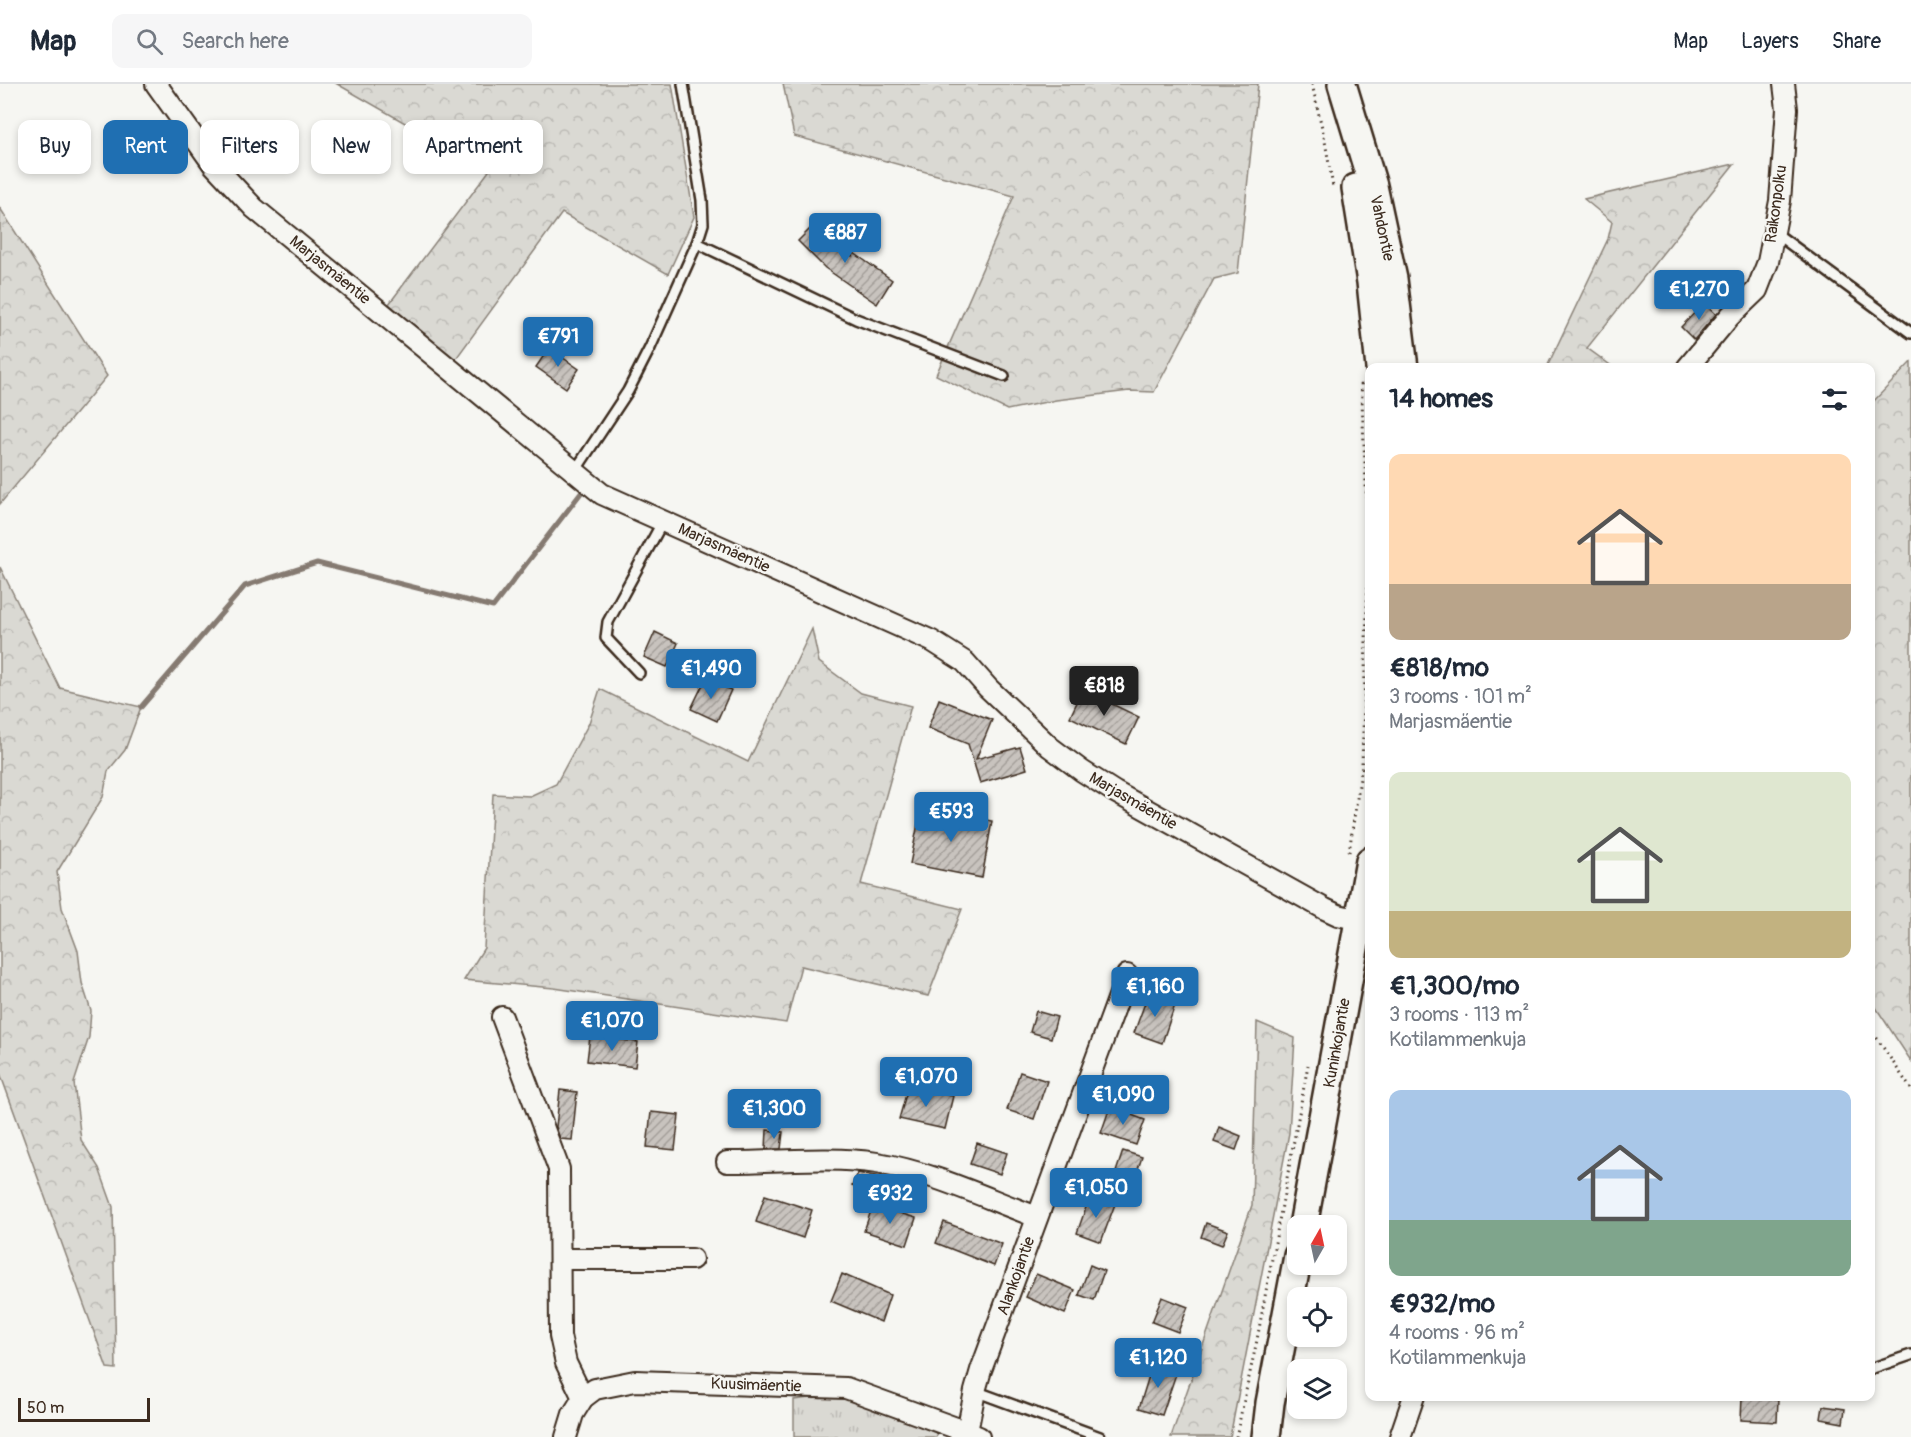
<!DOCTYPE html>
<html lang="en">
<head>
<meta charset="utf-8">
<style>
	body { margin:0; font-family:Pangolin,sans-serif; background:#f6f6f7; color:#1f2937; height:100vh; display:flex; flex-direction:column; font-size:22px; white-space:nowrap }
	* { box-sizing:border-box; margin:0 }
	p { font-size:20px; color:#747a83 }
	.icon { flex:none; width:33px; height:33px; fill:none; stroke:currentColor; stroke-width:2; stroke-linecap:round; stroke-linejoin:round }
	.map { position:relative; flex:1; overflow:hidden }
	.details { position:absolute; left:1365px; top:279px; width:510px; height:1038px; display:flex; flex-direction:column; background:#fff; border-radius:12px; box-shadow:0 3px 9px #0003 }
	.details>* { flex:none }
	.top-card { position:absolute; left:18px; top:36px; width:570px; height:54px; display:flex; gap:12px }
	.needle { width:39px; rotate:9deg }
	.tools { position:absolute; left:1287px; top:1131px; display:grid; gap:12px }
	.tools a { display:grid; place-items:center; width:60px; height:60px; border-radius:12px; background:#fff; box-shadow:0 3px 9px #0003; font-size:30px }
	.scale { position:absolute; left:18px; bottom:15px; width:132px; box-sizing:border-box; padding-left:6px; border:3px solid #3b2a1e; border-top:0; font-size:16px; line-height:21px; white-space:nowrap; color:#3b2a1e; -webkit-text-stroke:4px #f6f6f2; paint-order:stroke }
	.price { position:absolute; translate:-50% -51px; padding:0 14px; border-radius:6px; background:#1f6fb2; color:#fff; font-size:20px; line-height:39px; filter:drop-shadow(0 2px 3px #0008) }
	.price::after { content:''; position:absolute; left:50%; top:36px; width:18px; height:14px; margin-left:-9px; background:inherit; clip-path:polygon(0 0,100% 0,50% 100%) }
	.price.active { background:#222; color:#fff }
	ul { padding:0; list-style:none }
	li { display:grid; align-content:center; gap:12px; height:318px; padding:0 24px }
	li span { display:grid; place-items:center; height:186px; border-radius:12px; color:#555 }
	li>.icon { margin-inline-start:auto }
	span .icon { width:108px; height:108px; fill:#fffc; stroke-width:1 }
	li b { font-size:26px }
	h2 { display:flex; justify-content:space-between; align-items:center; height:72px; padding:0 24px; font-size:26px }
	.pill { padding:0 21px; border-radius:12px; background:#fff; box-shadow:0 3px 9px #0003; font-size:21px; line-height:54px }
	.pill.active { background:#1f6fb2; color:#fff }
	header { display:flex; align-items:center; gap:36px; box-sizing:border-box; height:84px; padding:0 30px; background:#fff; border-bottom:2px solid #e0e1e3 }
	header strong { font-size:28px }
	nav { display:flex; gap:33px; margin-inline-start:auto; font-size:21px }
	.search { width:420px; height:54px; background:#f6f6f7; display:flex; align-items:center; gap:15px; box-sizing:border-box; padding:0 21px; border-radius:12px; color:#747a83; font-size:22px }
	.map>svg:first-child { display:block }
	.grass { fill:url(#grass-tufts); stroke:#8a8278; stroke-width:1.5 }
	.forest { fill:url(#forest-crowns); stroke:#8a8278; stroke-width:1.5 }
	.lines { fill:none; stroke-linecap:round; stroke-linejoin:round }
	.stream { stroke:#857a71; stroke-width:5 }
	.building { fill:url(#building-hatch); stroke:#3b2a1e; stroke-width:1.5 }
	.lane-casing { stroke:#3b2a1e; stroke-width:14 }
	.street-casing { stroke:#3b2a1e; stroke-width:24 }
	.secondary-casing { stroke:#3b2a1e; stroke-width:32 }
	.path { stroke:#3b2a1e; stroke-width:3; stroke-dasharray:1.5 4.5; stroke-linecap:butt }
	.lane { stroke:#f6f6f2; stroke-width:9 }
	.street { stroke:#f6f6f2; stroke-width:20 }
	.secondary { stroke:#f6f6f2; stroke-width:27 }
	.labels { text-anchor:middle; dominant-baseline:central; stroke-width:5; stroke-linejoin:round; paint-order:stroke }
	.street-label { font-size:16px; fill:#3b2a1e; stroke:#f6f6f2 }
</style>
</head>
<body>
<header>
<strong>Map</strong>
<div class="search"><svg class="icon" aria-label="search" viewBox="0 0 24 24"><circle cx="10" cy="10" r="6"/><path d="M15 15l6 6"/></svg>Search here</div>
<nav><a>Map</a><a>Layers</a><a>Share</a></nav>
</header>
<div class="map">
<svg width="1911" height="1353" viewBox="0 0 1911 1353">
	<defs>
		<pattern id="grass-tufts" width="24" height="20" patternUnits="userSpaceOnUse" patternTransform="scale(1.5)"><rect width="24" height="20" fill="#dad9d3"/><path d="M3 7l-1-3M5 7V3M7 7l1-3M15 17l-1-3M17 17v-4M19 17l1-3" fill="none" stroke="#bcbab5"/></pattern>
		<pattern id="forest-crowns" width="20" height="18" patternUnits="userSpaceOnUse" patternTransform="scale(1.5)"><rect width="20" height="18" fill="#dad9d3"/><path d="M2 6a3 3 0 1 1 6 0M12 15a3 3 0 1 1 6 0" fill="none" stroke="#bcbab5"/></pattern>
		<pattern id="building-hatch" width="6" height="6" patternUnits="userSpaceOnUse" patternTransform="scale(1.5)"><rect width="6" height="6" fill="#c8c3be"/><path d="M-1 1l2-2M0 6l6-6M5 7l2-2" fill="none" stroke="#a49f9a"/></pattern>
	</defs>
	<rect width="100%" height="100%" fill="#f6f6f2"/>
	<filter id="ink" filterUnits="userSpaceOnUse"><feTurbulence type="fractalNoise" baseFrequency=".0167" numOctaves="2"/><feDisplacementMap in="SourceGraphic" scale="12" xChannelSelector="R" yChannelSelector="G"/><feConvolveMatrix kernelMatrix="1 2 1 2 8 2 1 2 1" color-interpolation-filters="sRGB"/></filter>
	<g filter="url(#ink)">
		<polygon class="grass" points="845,1309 938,1350 936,1353 794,1353 794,1316"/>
		<g class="forest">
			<polygon points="337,0 672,0 694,133 668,190 562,129 455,276 389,220 489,87"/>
			<polygon points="783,0 1258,0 1238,189 1214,195 1154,308 1129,307 1056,316 1007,326 936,291 1014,112 794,52"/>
			<polygon points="1734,80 1587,264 1613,283 1547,283 1608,155 1612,138 1584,115"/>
			<polygon points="0,124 107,292 0,420"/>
			<polygon points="1911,278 1911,977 1871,916 1870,321"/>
			<polygon points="0,483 60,604 141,623 125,666 108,687 103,713 57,788 62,824 78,867 82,899 91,927 89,953 74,999 81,1056 99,1084 113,1123 116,1285 107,1284 0,989"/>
			<polygon points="812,545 819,578 861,609 911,622 861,800 962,825 928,912 801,882 786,939 554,904 464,896 484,864 493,710 530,712 556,700 589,639 600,605 748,678"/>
			<polygon points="1257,938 1295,954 1289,1049 1230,1353 1171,1353 1252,1121"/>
		</g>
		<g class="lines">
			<polyline class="stream" points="141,623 245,502 317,479 493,523 581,409"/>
		</g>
		<g class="building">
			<polygon points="817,138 852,172 854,169 892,196 877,220 825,184 798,157"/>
			<polygon points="1704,219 1716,230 1694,256 1681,243"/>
			<polygon points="549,264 579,285 566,304 536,283"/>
			<polygon points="655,548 678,559 667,583 644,573"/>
			<polygon points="706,594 731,606 717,637 691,625"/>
			<polygon points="1083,606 1139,633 1126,660 1070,633"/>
			<polygon points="939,615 992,636 976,675 1020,663 1027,685 980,699 968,660 928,644"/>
			<polygon points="921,724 992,737 982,794 910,780"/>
			<polygon points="1149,908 1176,918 1162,959 1134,949"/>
			<polygon points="1036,927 1057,933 1051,954 1030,948"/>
			<polygon points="590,952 638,958 635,983 587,977"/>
			<polygon points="1020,988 1047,997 1034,1035 1007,1026"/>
			<polygon points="908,1003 953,1012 945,1045 899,1035"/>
			<polygon points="560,1006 577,1008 572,1056 560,1055 556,1043"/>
			<polygon points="1110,1023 1145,1036 1136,1061 1101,1049"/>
			<polygon points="651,1028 679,1031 675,1066 647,1063"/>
			<polygon points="1219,1043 1241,1052 1236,1066 1214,1058"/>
			<polygon points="767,1046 783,1048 781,1065 766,1065"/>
			<polygon points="977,1059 1007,1069 1000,1090 970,1080"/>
			<polygon points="1123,1067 1142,1073 1135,1094 1116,1088"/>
			<polygon points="858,1089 887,1094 880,1112 852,1102"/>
			<polygon points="765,1111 812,1126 803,1154 756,1138"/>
			<polygon points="1090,1112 1115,1120 1101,1158 1077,1149"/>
			<polygon points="873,1121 916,1134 907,1161 864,1147"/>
			<polygon points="944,1138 1002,1160 994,1182 936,1159"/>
			<polygon points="1206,1139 1228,1147 1222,1161 1201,1153"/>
			<polygon points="1090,1181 1104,1187 1094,1216 1079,1211"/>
			<polygon points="842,1190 890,1211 881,1238 831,1217"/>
			<polygon points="1036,1190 1075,1206 1065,1230 1026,1213"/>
			<polygon points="1162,1213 1188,1223 1178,1248 1152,1238"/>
			<polygon points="1153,1279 1177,1287 1162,1331 1139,1324"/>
			<polygon points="1742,1313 1778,1315 1777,1338 1741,1336"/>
			<polygon points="1823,1322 1845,1325 1843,1339 1821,1335"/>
		</g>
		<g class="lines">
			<defs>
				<g id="lane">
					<polyline points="1774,148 1911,249"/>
					<polyline points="697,159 856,235 1004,292"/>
					<polyline points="575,387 628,307 650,264 697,159 703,140 702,116 683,0"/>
					<polyline points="639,589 606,554 608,538 663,437"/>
					<polyline points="1870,1285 1911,1271"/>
					<polyline points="975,1307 1100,1353"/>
				</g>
				<g id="street">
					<polyline points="156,0 213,80 254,124 602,410 932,557 965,578 988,604 1050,663 1082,687 1115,708 1325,825 1338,831 1360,836"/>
					<polyline points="1687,284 1730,232 1757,206 1768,178 1780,117 1787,25 1784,0"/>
					<polyline points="502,933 559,1085 560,1252 566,1279 583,1314"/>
					<path d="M727 1078C773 1078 832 1072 877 1079 932 1088 985 1114 1037 1133"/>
					<polyline points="560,1175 692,1175"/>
					<polyline points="566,1353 573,1330 583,1314 595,1305 635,1297 846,1304 967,1348 965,1353"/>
					<polyline points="979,1353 967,1348 975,1307 981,1286 1127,891"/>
					<polyline points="1400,1353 1414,1312"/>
				</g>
				<g id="secondary">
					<polyline points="1342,0 1373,102 1393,195 1404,284"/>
					<polyline points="1356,104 1371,198 1380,284"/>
					<polyline points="1303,1142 1370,777"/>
					<polyline points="1266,1353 1270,1319 1298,1172"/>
				</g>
			</defs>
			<use href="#lane" class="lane-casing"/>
			<use href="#street" class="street-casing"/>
			<use href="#secondary" class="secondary-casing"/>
			<g class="path">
				<polyline points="1312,0 1325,57 1333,103"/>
				<polyline points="1349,768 1362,681 1369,464 1361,296"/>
				<polyline points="1870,944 1911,1005"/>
				<polyline points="1236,1353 1256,1261 1308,981"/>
			</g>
			<use href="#lane" class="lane"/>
			<use href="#street" class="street"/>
			<use href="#secondary" class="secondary"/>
		</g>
	</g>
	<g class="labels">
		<g class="street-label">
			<text transform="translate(1776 120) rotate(-82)">Raikonpolku</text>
			<text transform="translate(1382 144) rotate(78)">Vahdontie</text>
			<text transform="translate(330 186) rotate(39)">Marjasmäentie</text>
			<text transform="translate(724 464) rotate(24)">Marjasmäentie</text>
			<text transform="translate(1133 717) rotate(30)">Marjasmäentie</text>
			<text transform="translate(1337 959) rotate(-80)">Kuninkojantie</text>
			<text transform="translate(1016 1192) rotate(-70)">Alankojantie</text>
			<text transform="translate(756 1301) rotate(2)">Kuusimäentie</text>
		</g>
	</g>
</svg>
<div class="tools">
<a><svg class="needle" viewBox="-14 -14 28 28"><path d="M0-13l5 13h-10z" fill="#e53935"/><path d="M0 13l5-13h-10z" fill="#747a83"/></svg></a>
<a><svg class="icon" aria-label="locate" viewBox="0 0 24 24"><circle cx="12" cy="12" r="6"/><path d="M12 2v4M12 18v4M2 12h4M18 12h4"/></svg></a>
<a><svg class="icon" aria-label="layers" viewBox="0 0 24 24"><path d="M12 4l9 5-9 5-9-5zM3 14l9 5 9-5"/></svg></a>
</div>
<div class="scale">50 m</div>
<b class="price" style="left:845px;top:180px">€887</b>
<b class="price" style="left:1699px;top:237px">€1,270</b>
<b class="price" style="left:558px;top:284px">€791</b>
<b class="price" style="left:711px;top:616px">€1,490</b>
<b class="price active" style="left:1104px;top:633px">€818</b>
<b class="price" style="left:951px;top:759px">€593</b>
<b class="price" style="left:1155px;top:934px">€1,160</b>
<b class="price" style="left:612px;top:968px">€1,070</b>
<b class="price" style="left:926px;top:1024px">€1,070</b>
<b class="price" style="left:1123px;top:1042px">€1,090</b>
<b class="price" style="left:774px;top:1056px">€1,300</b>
<b class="price" style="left:1096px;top:1135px">€1,050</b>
<b class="price" style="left:890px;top:1141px">€932</b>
<b class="price" style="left:1158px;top:1305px">€1,120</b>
<div class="top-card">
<a class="pill">Buy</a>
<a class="pill active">Rent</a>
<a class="pill">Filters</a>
<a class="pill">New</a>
<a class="pill">Apartment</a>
</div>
<section class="details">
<h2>14 homes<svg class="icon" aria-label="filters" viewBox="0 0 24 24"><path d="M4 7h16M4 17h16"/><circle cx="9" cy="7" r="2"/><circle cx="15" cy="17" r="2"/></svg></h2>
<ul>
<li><span style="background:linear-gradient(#ffd9b3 70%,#b9a48a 0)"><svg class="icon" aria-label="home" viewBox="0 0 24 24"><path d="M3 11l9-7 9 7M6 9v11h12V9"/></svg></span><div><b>€818/mo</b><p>3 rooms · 101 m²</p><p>Marjasmäentie</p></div></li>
<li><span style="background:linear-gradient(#dfe7d0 75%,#c2b280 0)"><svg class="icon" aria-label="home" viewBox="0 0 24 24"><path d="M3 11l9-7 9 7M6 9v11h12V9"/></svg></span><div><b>€1,300/mo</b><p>3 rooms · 113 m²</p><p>Kotilammenkuja</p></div></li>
<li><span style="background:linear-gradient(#a9c7e8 70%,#7fa58c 0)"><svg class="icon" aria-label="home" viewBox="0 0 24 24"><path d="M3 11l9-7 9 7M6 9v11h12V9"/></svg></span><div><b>€932/mo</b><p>4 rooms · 96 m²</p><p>Kotilammenkuja</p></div></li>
</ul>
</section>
</div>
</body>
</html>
